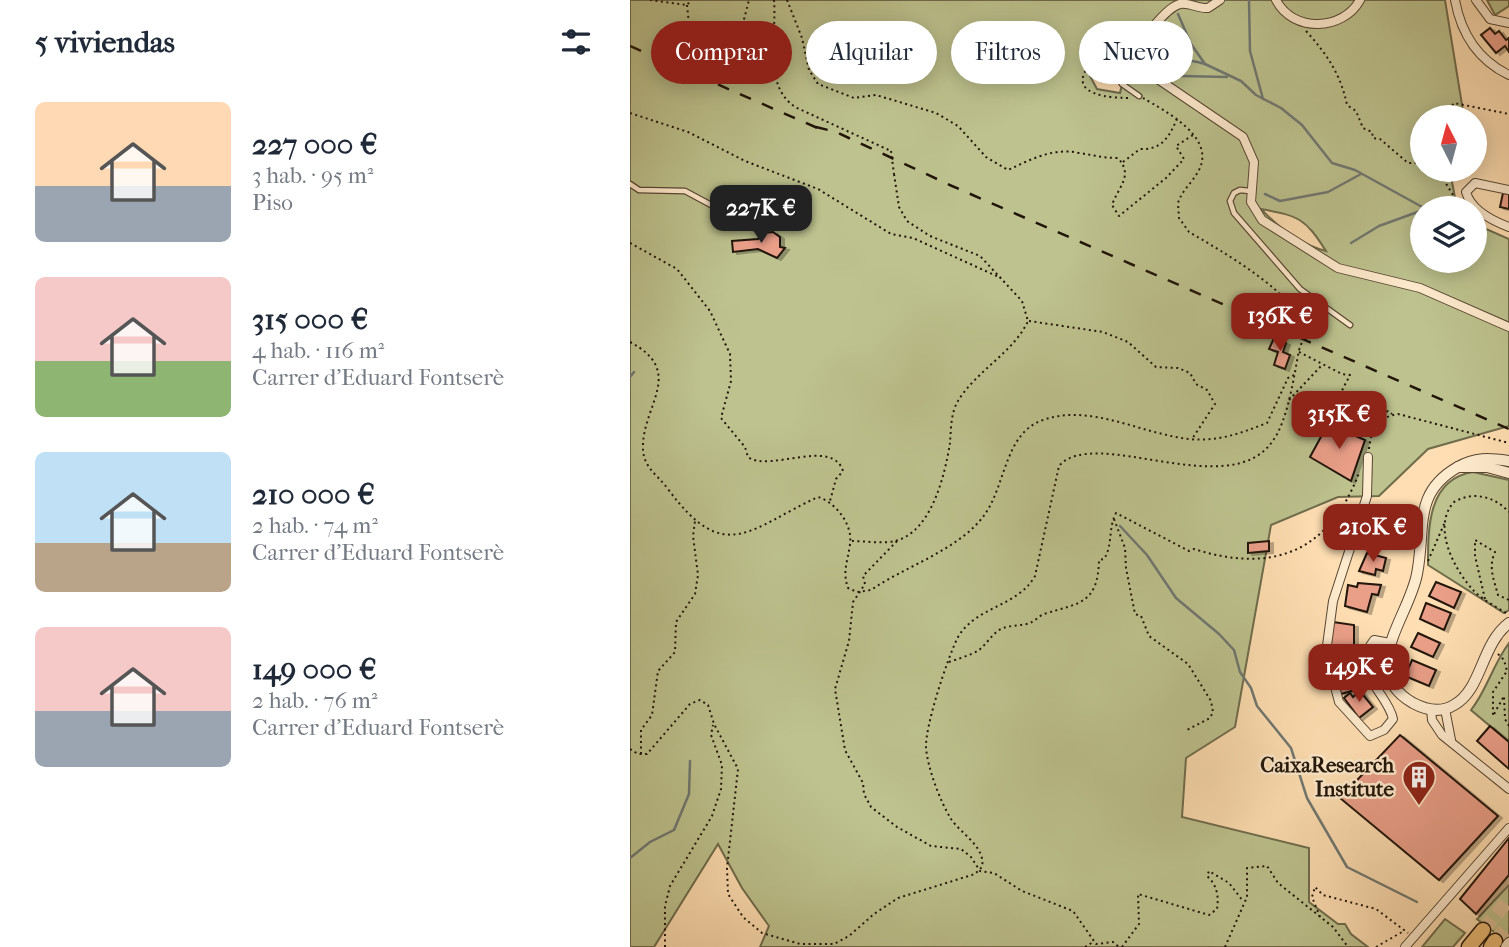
<!DOCTYPE html>
<html lang="es">
<head>
<meta charset="utf-8">
<style>
	body { margin:0; font-family:"IM FELL French Canon",serif; background:#f6f6f7; color:#1f2937; height:100vh; display:flex; flex-direction:column; font-size:26px; white-space:nowrap }
	* { box-sizing:border-box; margin:0 }
	p { font-size:23px; color:#747a83 }
	.icon { flex:none; width:38px; height:38px; fill:none; stroke:currentColor; stroke-width:2; stroke-linecap:round; stroke-linejoin:round }
	.map { position:relative; flex:1; overflow:hidden }
	.panel { display:flex; flex-direction:column; background:#fff; width:630px }
	.panel>* { flex:none }
	.banner { position:absolute; left:21px; top:21px; width:665px; height:63px; display:flex; gap:14px }
	.needle { width:46px; rotate:354deg }
	.buttons { position:absolute; left:780px; top:105px; display:grid; gap:14px }
	.buttons a { display:grid; place-items:center; width:77px; height:77px; border-radius:50%; background:#fff; box-shadow:0 4px 18px #0003; font-size:35px }
	.price { position:absolute; translate:-50% -60px; padding:0 16px; border-radius:14px; background:#8f2418; color:#fff; font-size:23px; line-height:46px; filter:drop-shadow(0 2px 4px #0008) }
	.price::after { content:''; position:absolute; left:50%; top:42px; width:21px; height:16px; margin-left:-10px; background:inherit; clip-path:polygon(0 0,100% 0,50% 100%) }
	.price.selected { background:#222; color:#fff }
	ul { padding:0; list-style:none }
	li { display:flex; align-items:center; gap:21px; height:175px; padding:0 35px }
	li span { display:grid; place-items:center; flex:none; width:196px; height:140px; border-radius:10px; color:#555 }
	li>.icon { margin-inline-start:auto }
	span .icon { width:84px; height:84px; fill:#fffc; stroke-width:1 }
	li b { font-size:30px }
	h2 { display:flex; justify-content:space-between; align-items:center; height:84px; padding:0 35px; font-size:30px }
	.tag { padding:0 24px; border-radius:32px; background:#fff; box-shadow:0 4px 18px #0003; font-size:24px; line-height:63px }
	.tag.selected { background:#8f2418; color:#fff }
	main { display:flex; flex:1; min-height:0 }
	.map>svg:first-child { display:block }
	.green { fill:#bdc28e; stroke:#6f6c4c; stroke-width:2; fill-rule:evenodd }
	.lines { fill:none; stroke-linecap:round; stroke-linejoin:round }
	.stream { stroke:#707771; stroke-width:2.5 }
	.building { fill:#ea9f89; stroke:#211509; stroke-width:2; filter:url(#shadow) }
	.trunk-tunnel { stroke:#ddc099; stroke-width:14; stroke-dasharray:14 7; stroke-linecap:butt }
	.service-casing { stroke:#584733; stroke-width:7 }
	.minor-casing { stroke:#584733; stroke-width:10 }
	.tertiary-casing { stroke:#584733; stroke-width:12 }
	.trunk-casing { stroke:#211509; stroke-width:17 }
	.path { stroke:#211509; stroke-width:2; stroke-dasharray:2 3.5; stroke-linecap:butt }
	.service { stroke:#feeacd; stroke-width:4.5 }
	.minor { stroke:#feeacd; stroke-width:8 }
	.tertiary { stroke:#feeacd; stroke-width:10 }
	.trunk { stroke:#efbf79; stroke-width:14 }
	.rail { stroke:#211509; stroke-width:2.5; stroke-dasharray:12 12; stroke-linecap:butt }
	.path-bridge { stroke:#211509; stroke-width:2; stroke-dasharray:2 3.5; stroke-linecap:butt }
	.labels { text-anchor:middle; dominant-baseline:central; stroke-width:5; stroke-linejoin:round; paint-order:stroke }
	.poi-label { font-size:21px; font-weight:bold; fill:#211509; stroke:#feeacd; text-anchor:end }
</style>
</head>
<body>
<main>
<section class="panel">
<h2>5 viviendas<svg class="icon" aria-label="filters" viewBox="0 0 24 24"><path d="M4 7h16M4 17h16"/><circle cx="9" cy="7" r="2"/><circle cx="15" cy="17" r="2"/></svg></h2>
<ul>
<li><span style="background:linear-gradient(#ffd9b3 60%,#9aa5b1 0)"><svg class="icon" aria-label="home" viewBox="0 0 24 24"><path d="M3 11l9-7 9 7M6 9v11h12V9"/></svg></span><div><b>227 000 €</b><p>3 hab. · 95 m²</p><p>Piso</p></div></li>
<li><span style="background:linear-gradient(#f6c9c9 60%,#8fb573 0)"><svg class="icon" aria-label="home" viewBox="0 0 24 24"><path d="M3 11l9-7 9 7M6 9v11h12V9"/></svg></span><div><b>315 000 €</b><p>4 hab. · 116 m²</p><p>Carrer d'Eduard Fontserè</p></div></li>
<li><span style="background:linear-gradient(#bfe0f5 65%,#b9a48a 0)"><svg class="icon" aria-label="home" viewBox="0 0 24 24"><path d="M3 11l9-7 9 7M6 9v11h12V9"/></svg></span><div><b>210 000 €</b><p>2 hab. · 74 m²</p><p>Carrer d'Eduard Fontserè</p></div></li>
<li><span style="background:linear-gradient(#f6c9c9 60%,#9aa5b1 0)"><svg class="icon" aria-label="home" viewBox="0 0 24 24"><path d="M3 11l9-7 9 7M6 9v11h12V9"/></svg></span><div><b>149 000 €</b><p>2 hab. · 76 m²</p><p>Carrer d'Eduard Fontserè</p></div></li>
</ul>
</section>
<div class="map">
<svg width="879" height="947" viewBox="0 0 879 947">
	<defs>
		<filter id="shadow"><feDropShadow dx="4" dy="2" stdDeviation="0" flood-color="#0004"/></filter>
	</defs>
	<rect width="100%" height="100%" fill="#fedeb2"/>
	<filter id="stains"><feTurbulence type="fractalNoise" baseFrequency=".00286" numOctaves="4"/><feColorMatrix values="0 0 0 0 .2 0 0 0 0 .09 0 0 0 0 .02 0 0 0 .5 -.17"/></filter>
	<radialGradient id="worn" r=".72"><stop offset=".6" stop-color="#630" stop-opacity="0"/><stop offset="1" stop-color="#630" stop-opacity=".3"/></radialGradient>
	<g class="green">
		<path d="M0 0H815L834 117H793V170H829L822 182 827 208H793V261H845V224L879 239V426L798 449 749 496 708 497 641 525 605 727 556 758 552 817 679 848V902L708 924H715L721 934 738 947H130L139 926 112 888 88 844 24 947H0ZM505 40 506 43C495 56 481 67 492 84L490 93 467 89 460 76 465 65ZM631 209C669 216 675 218 696 251 671 245 649 228 631 209Z"/>
		<polygon points="857,0 879,0 879,6 865,15"/>
		<path d="M843 472 879 480V610L874 613 798 565C798 527 798 479 843 472Z"/>
		<path d="M879 643V742L841 710C857 690 863 664 879 643Z"/>
		<polygon points="879,885 879,943 847,919"/>
		<polygon points="815,919 835,933 823,947 792,947"/>
	</g>
	<g class="lines">
		<g class="stream">
			<polyline points="619,0 620,51 633,99"/>
			<polyline points="548,14 561,44 575,64 611,81 626,95 651,108 672,125 702,163 725,170 794,208"/>
			<path d="M517 55C537 59 555 58 575 64"/>
			<polyline points="551,76 597,77"/>
			<polyline points="635,194 650,201 698,192 731,174"/>
			<polyline points="721,243 749,226 793,210"/>
			<polyline points="0,377 4,372"/>
			<polyline points="490,526 517,555 546,598 589,634 604,650 610,672 621,688 627,706 661,748 677,798 717,867 787,902"/>
			<polyline points="0,858 20,842 44,830 59,794 60,761"/>
		</g>
	</g>
	<g class="building">
		<polygon points="860,28 865,34 869,31 876,40 879,38 879,52 875,46 866,53 851,35"/>
		<polygon points="873,193 879,194 879,209 870,207"/>
		<polygon points="143,232 150,237 150,247 155,248 147,258 128,249 103,252 102,241 128,239 133,233"/>
		<polygon points="655,314 663,318 659,327 651,324"/>
		<polygon points="644,338 656,343 653,352 660,355 655,369 644,365 648,352 639,349"/>
		<polygon points="698,424 735,440 721,481 680,457"/>
		<polygon points="738,521 762,528 756,543 738,541 739,533 732,532 730,547 726,546 729,525 738,526"/>
		<polygon points="639,541 639,551 618,553 618,543"/>
		<polygon points="737,553 756,558 753,571 746,569 745,575 729,571"/>
		<polygon points="806,582 831,592 824,608 799,596"/>
		<polygon points="728,583 751,585 748,595 742,594 737,612 715,606 718,585 727,587"/>
		<polygon points="796,603 821,613 814,630 790,619"/>
		<polygon points="703,622 724,625 724,648 700,645"/>
		<polygon points="788,633 810,643 803,657 781,647"/>
		<polygon points="717,659 718,664 721,663 726,680 722,681 725,690 711,694 702,663"/>
		<polygon points="782,660 806,670 799,686 775,676"/>
		<polygon points="730,691 743,707 729,718 714,698 720,693 723,697"/>
		<polygon points="860,726 879,742 879,769 847,741"/>
		<polygon points="770,735 868,816 809,880 710,798"/>
		<polygon points="879,838 879,875 846,914 830,899"/>
	</g>
	<g class="lines">
		<g class="trunk-tunnel">
			<polyline points="853,930 879,899"/>
			<polyline points="865,941 879,925"/>
		</g>
		<defs>
			<g id="service">
				<polyline points="508,58 491,61 486,71 492,84 509,96"/>
				<polyline points="0,184 9,190 55,191 128,230"/>
				<polyline points="620,191 610,190 604,193 600,201 604,213 670,289 720,325"/>
			</g>
			<g id="minor">
				<path d="M590 0 578 8C568 9 559 2 550 4 537 7 507 43 507 56L516 71 613 137 624 162 621 202 632 220 708 268 790 288 879 327"/>
				<path d="M646 0C663 33 713 31 730 0"/>
				<path d="M825 0C831 33 848 60 879 75"/>
				<polyline points="846,0 860,19 879,23"/>
				<path d="M879 190 845 183 836 192C841 210 863 221 879 227"/>
				<path d="M738 457 737 496 703 601 696 653 709 702 740 736 754 730 763 719C758 693 719 672 744 640L760 643"/>
				<polyline points="801,709 802,720 812,735 879,789"/>
				<polyline points="815,709 821,740"/>
				<polyline points="775,947 879,828"/>
			</g>
			<g id="tertiary">
				<path d="M879 461C859 458 845 457 828 467 782 493 796 529 787 574 779 617 727 671 783 703 796 710 811 713 824 705 852 690 851 644 879 623"/>
				<polyline points="828,467 857,467 879,473"/>
				<polyline points="876,947 879,943"/>
			</g>
			<g id="trunk">
				<polyline points="839,947 853,930"/>
				<polyline points="861,947 865,941"/>
			</g>
		</defs>
		<use href="#service" class="service-casing"/>
		<use href="#minor" class="minor-casing"/>
		<use href="#tertiary" class="tertiary-casing"/>
		<use href="#trunk" class="trunk-casing"/>
		<g class="path">
			<polyline points="20,0 57,5 61,0"/>
			<path d="M144 0C147 34 132 88 167 108L261 151"/>
			<path d="M157 0 172 38 179 70 188 84 224 98 246 95 306 113 328 126 356 157 378 170C400 160 423 147 449 153 463 155 473 158 488 158 504 176 488 187 482 205L489 216 536 178 554 159 546 146 563 135"/>
			<polyline points="57,5 59,24 79,36 105,42 111,31 119,0"/>
			<path d="M676 31C697 54 711 75 717 105L726 111 733 128 742 132 743 138 750 139 778 163H793"/>
			<path d="M498 98C415 97 463 51 507 33"/>
			<path d="M513 98C535 111 586 137 569 170 563 182 552 190 548 203L549 218 559 232C588 249 674 297 675 334"/>
			<polyline points="819,110 824,103 879,114"/>
			<polyline points="0,113 58,132 115,161 188,189 261,234 283,238 371,278"/>
			<path d="M493 162 510 149C532 150 539 137 547 119"/>
			<polyline points="800,170 812,177 826,200 831,199"/>
			<path d="M0 243 47 269 80 311 100 354 101 381 91 418 115 447 118 457C139 473 202 437 213 471L206 479 200 501"/>
			<polyline points="399,321 473,332 498,342 526,367 548,368 560,373 566,384 577,390 585,404 562,439"/>
			<path d="M0 342C55 371 14 404 13 445 12 467 26 473 38 489 95 567 120 528 188 497 205 502 223 524 220 544 218 561 212 571 218 588L227 592 241 590C276 566 326 551 353 517 376 487 374 433 413 420 460 403 512 434 559 439 588 442 611 433 637 423L658 378 664 375"/>
			<polyline points="669,352 712,374 720,375 704,406 703,417 707,421 714,420 726,399 739,393 743,397 726,414 728,424 734,425 758,411 762,414"/>
			<polyline points="659,400 693,364"/>
			<path d="M739 449C741 430 748 417 768 414L879 443"/>
			<polyline points="484,519 495,548 496,568 505,614 511,616 519,636 558,664 581,701 583,712 580,718 557,730"/>
			<path d="M222 541C235 541 252 544 265 541 302 532 315 474 320 443 321 429 321 412 328 401 346 371 384 352 398 321L392 301 350 256 300 236 277 221 269 207 264 174"/>
			<polyline points="267,541 233,576 235,584 223,602 219,641 205,689 215,750 233,783 234,794 241,807 267,827 301,846 331,849 341,857 350,871 364,873 392,891 443,911 466,944 483,942 489,947"/>
			<polyline points="798,561 815,522"/>
			<path d="M855 599 845 556V540L865 552C858 567 864 580 868 595L879 600"/>
			<path d="M876 613C865 606 853 600 844 591 825 571 801 527 824 502 843 491 864 496 879 512"/>
			<polyline points="868,654 874,660 877,671 863,692 863,716 874,696 875,719 879,726"/>
			<path d="M319 662C328 659 341 655 349 650 357 644 362 633 373 628 381 625 392 626 400 623 405 621 409 616 414 614 448 603 468 605 469 560L474 559C483 545 478 528 486 513L559 551 564 549C643 574 699 552 729 473"/>
			<path d="M0 749 8 754H17L60 704 70 700 78 705 84 724 108 769 97 868 98 894 113 917 132 933 170 944H204L219 936 244 914 268 898 345 874 352 867C356 847 331 834 321 819 310 801 298 769 296 748 295 726 317 660 327 639 343 607 388 607 405 576L429 466C464 425 598 503 642 442 658 421 664 376 669 350"/>
			<polyline points="11,754 11,730 22,715 28,671 45,652 46,622 65,594 68,575 63,536 65,521"/>
			<polyline points="690,917 682,897 685,887 693,895 746,909 778,933"/>
			<polyline points="35,947 35,906 40,886 82,816 91,789 92,765 81,735 83,725"/>
			<polyline points="455,947 463,942"/>
			<path d="M492 947 509 924 508 894 579 915 587 909C589 896 587 885 577 876L579 871 599 883 613 901"/>
			<polyline points="595,947 617,897 617,868 637,866 648,883 703,927 718,947"/>
			<polyline points="746,947 772,932"/>
		</g>
		<use href="#service" class="service"/>
		<use href="#minor" class="minor"/>
		<use href="#tertiary" class="tertiary"/>
		<use href="#trunk" class="trunk"/>
		<g class="rail">
			<polyline points="0,46 192,130"/>
			<polyline points="186,127 206,132 322,186 879,429"/>
		</g>
		<g class="path-bridge">
			<polyline points="261,151 264,174"/>
			<polyline points="669,350 675,334"/>
		</g>
	</g>
	<defs>
		<symbol id="building-pin" viewBox="-11 -11 22 30"><path d="M0 17L-7.5 6A9.5 9.5 0 1 1 7.5 6Z" fill="#8f2418" stroke="#feeacd"/><path d="M-4-6H4V6H1V3H-1V6H-4ZM-2.5-4.3h1.7v1.8h-1.7ZM.8-4.3h1.7v1.8H.8ZM-2.5-1h1.7V.8h-1.7ZM.8-1h1.7V.8H.8Z" fill="#fff"/></symbol>
	</defs>
	<g fill-rule="evenodd">
		<use href="#building-pin" x="770" y="758" width="38" height="52"/>
	</g>
	<g class="labels">
		<g class="poi-label">
			<text x="764" y="765">CaixaResearch<tspan x="764" dy="24">Institute</tspan></text>
		</g>
	</g>
	<rect width="100%" height="100%" filter="url(#stains)"/>
	<rect width="100%" height="100%" fill="url(#worn)"/>
</svg>
<div class="buttons">
<a><svg class="needle" viewBox="-14 -14 28 28"><path d="M0-13l5 13h-10z" fill="#e53935"/><path d="M0 13l5-13h-10z" fill="#747a83"/></svg></a>
<a><svg class="icon" aria-label="layers" viewBox="0 0 24 24"><path d="M12 4l9 5-9 5-9-5zM3 14l9 5 9-5"/></svg></a>
</div>
<b class="price selected" style="left:131px;top:245px">227K €</b>
<b class="price" style="left:650px;top:353px">136K €</b>
<b class="price" style="left:709px;top:451px">315K €</b>
<b class="price" style="left:743px;top:564px">210K €</b>
<b class="price" style="left:729px;top:704px">149K €</b>
<div class="banner">
<a class="tag selected">Comprar</a>
<a class="tag">Alquilar</a>
<a class="tag">Filtros</a>
<a class="tag">Nuevo</a>
</div>
</div>
</main>
</body>
</html>
